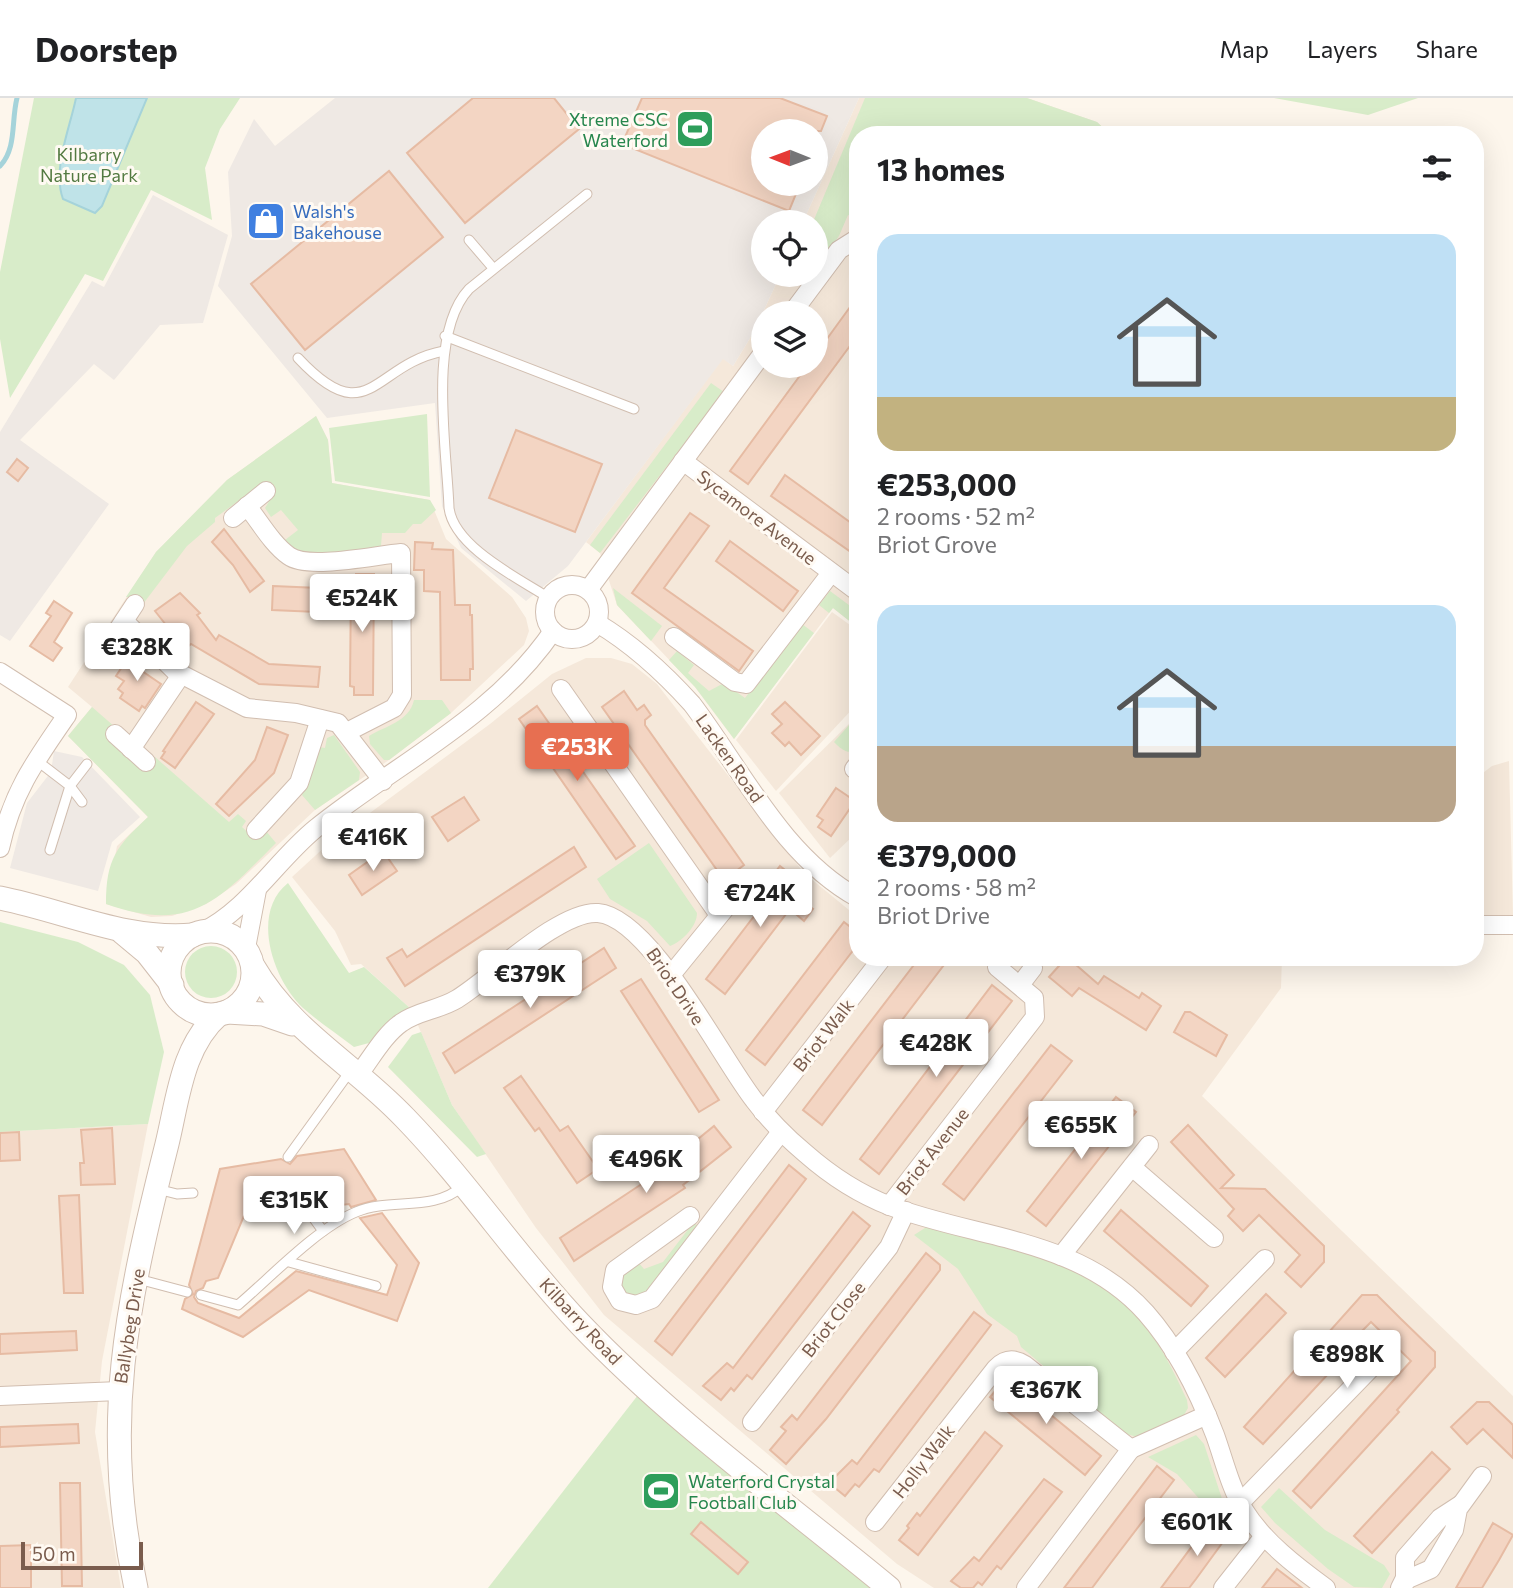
<!DOCTYPE html>
<html lang="en">
<head>
<meta charset="utf-8">
<style>
	body { margin:0; font-family:Commissioner,sans-serif; background:#f2f2f2; color:#202124; height:100vh; display:flex; flex-direction:column; font-size:26px; white-space:nowrap }
	* { box-sizing:border-box; margin:0 }
	p { font-size:23px; color:#757577 }
	.icon { flex:none; width:38px; height:38px; fill:none; stroke:currentColor; stroke-width:2; stroke-linecap:round; stroke-linejoin:round }
	.map { position:relative; flex:1; overflow:hidden }
	.panel { position:absolute; left:849px; top:28px; width:635px; height:840px; display:flex; flex-direction:column; background:#fff; border-radius:28px; box-shadow:0 7px 28px #0002 }
	.panel>* { flex:none }
	.needle { width:46px; rotate:271deg }
	.buttons { position:absolute; left:751px; top:21px; display:grid; gap:14px }
	.buttons a { display:grid; place-items:center; width:77px; height:77px; border-radius:50%; background:#fff; box-shadow:0 7px 28px #0002; font-size:35px }
	.scale { position:absolute; left:21px; bottom:18px; width:122px; box-sizing:border-box; padding-left:7px; border:4px solid #7a5c4d; border-top:0; font-size:19px; line-height:24px; white-space:nowrap; color:#7a5c4d; -webkit-text-stroke:5px #fffaf3; paint-order:stroke }
	.price { position:absolute; translate:-50% -60px; padding:0 16px; border-radius:7px; background:#fff; color:#222; font-size:23px; line-height:46px; filter:drop-shadow(0 2px 4px #0008) }
	.price::after { content:''; position:absolute; left:50%; top:42px; width:21px; height:16px; margin-left:-10px; background:inherit; clip-path:polygon(0 0,100% 0,50% 100%) }
	.price.on { background:#e76f51; color:#fff }
	ul { padding:0; list-style:none }
	li { display:grid; align-content:center; gap:14px; height:371px; padding:0 28px }
	li span { display:grid; place-items:center; height:217px; border-radius:21px; color:#555 }
	li>.icon { margin-inline-start:auto }
	span .icon { width:126px; height:126px; fill:#fffc; stroke-width:1 }
	li b { font-size:30px }
	h2 { display:flex; justify-content:space-between; align-items:center; height:84px; padding:0 28px; font-size:30px }
	header { display:flex; align-items:center; gap:42px; box-sizing:border-box; height:98px; padding:0 35px; background:#fff; border-bottom:2px solid #e0e0e0 }
	header strong { font-size:33px }
	nav { display:flex; gap:38px; margin-inline-start:auto; font-size:24px }
	.map>svg:first-child { display:block }
	.residential { fill:#f5e8da; fill-rule:evenodd }
	.industrial { fill:#efe9e4; fill-rule:evenodd }
	.green { fill:#d8ecc9 }
	.water { fill:#bfe3e8; stroke:#a5d3da; stroke-width:2 }
	.lines { fill:none; stroke-linecap:round; stroke-linejoin:round }
	.stream { stroke:#a5d3da; stroke-width:5 }
	.building { fill:#f3d5c3; stroke:#e6bba3; stroke-width:2 }
	.service-casing { stroke:#d1beb0; stroke-width:11 }
	.minor-casing { stroke:#d1beb0; stroke-width:20 }
	.tertiary-casing { stroke:#d1beb0; stroke-width:25 }
	.service { stroke:#fff; stroke-width:9 }
	.minor { stroke:#fff; stroke-width:18 }
	.tertiary { stroke:#fff; stroke-width:23 }
	.labels { text-anchor:middle; dominant-baseline:central; stroke-width:6; stroke-linejoin:round; paint-order:stroke }
	.leisure-label { font-size:18px; fill:#27864d; stroke:#fffaf3; text-anchor:end }
	.park-label { font-size:18px; fill:#537a41; stroke:#fffaf3 }
	.shop-label { font-size:18px; fill:#366cbe; stroke:#fffaf3; text-anchor:start }
	.street-label { font-size:18px; fill:#7a5c4d; stroke:#fffaf3 }
</style>
</head>
<body>
<header>
<strong>Doorstep</strong>
<nav><a>Map</a><a>Layers</a><a>Share</a></nav>
</header>
<div class="map">
<svg width="1513" height="1490" viewBox="0 0 1513 1490">
	<rect width="100%" height="100%" fill="#fdf6ec"/>
	<g class="residential">
		<path d="M859 0H1027L1097 24 1111 37H858L857 529 833 510 734 641 695 589 617 507 600 455 586 444 723 260 733 268 755 232 780 177H816V124H803ZM763 215H816V268H763Z"/>
		<polygon points="316,318 328,342 332,385 430,402 446,441 512,499 526,520 529,533 524,547 451,615 389,662 315,712 236,786 206,806 172,818 151,819 106,806 117,748 148,719 68,638 92,609 68,589 156,454 227,382"/>
		<polygon points="832,514 857,532 857,606 776,693 736,642"/>
		<polygon points="586,560 611,560 632,566 657,586 804,775 849,812 857,814 858,859 1282,859 1281,890 1202,998 1513,1298 1513,1490 934,1490 897,1466 604,1217 536,1130 452,1007 411,911 361,866 351,867 335,833 292,779 328,746 490,626 552,576"/>
		<polygon points="857,618 857,734 830,760 779,695"/>
		<polygon points="1509,663 1513,818 1475,818 1475,674 1479,678 1492,668"/>
		<polygon points="148,1026 102,1263 95,1334 121,1490 0,1490 0,1034"/>
	</g>
	<g class="industrial">
		<path d="M335 0H859L803 124H763V177H780L755 232 733 268 723 261 568 468 526 503 461 450 442 408 435 305 327 320 218 188 232 138 228 74 254 21 275 48ZM763 33H816V86H763Z"/>
		<polygon points="153,97 228,137 203,225 160,227 114,282 94,266 20,342 109,406 10,543 0,537 0,334 92,183 104,189"/>
		<polygon points="54,653 82,659 140,719 112,744 98,793 10,770 27,705 51,674"/>
	</g>
	<g class="green">
		<polygon points="34,0 240,0 220,31 205,70 212,122 151,92 103,183 85,176 10,300 0,241 0,174"/>
		<polygon points="865,0 1027,0 1097,24 1111,37 858,37 857,120 848,117 839,138 816,170 816,124 813,124"/>
		<polygon points="1274,0 1418,0 1368,17"/>
		<polygon points="711,285 724,294 600,455 590,447"/>
		<polygon points="427,316 430,399 335,383 329,330"/>
		<path d="M316 318 328 342 332 385 430 402 436 412 421 426H413L405 435H382L381 448C354 451 303 468 285 442L298 432 281 412 271 419 265 410 273 397 263 385 215 420V424L187 448 143 506 133 499H126L156 454 227 382Z"/>
		<polygon points="613,490 662,528 651,543 617,507"/>
		<polygon points="830,493 857,513 857,529 833,510 829,515 819,507"/>
		<polygon points="802,526 814,535 734,641 695,589 669,562 677,553 694,567 688,575 709,593 724,585 745,600"/>
		<path d="M414 602H442L451 615 389 662H384L370 646 369 638C385 628 409 624 414 602Z"/>
		<path d="M92 609 115 629 107 641 142 672 155 659 229 724 238 716 246 723 242 729 256 742 266 733 276 745C218 803 191 836 106 806 106 760 117 748 148 719L68 638Z"/>
		<path d="M857 618V652C847 657 841 651 834 644Z"/>
		<polygon points="334,637 360,674 359,682 315,712 302,697 319,649 325,650 327,640"/>
		<path d="M649 745 697 815C697 828 683 843 670 848L647 823 610 801 597 781Z"/>
		<path d="M288 785 349 875 364 869 411 911 381 930 369 945 354 949C337 936 319 924 303 910 273 882 250 815 288 785Z"/>
		<polygon points="0,824 78,844 124,867 150,897 164,954 148,1026 0,1034"/>
		<circle cx="211" cy="874" r="26"/>
		<polygon points="421,934 452,1007 486,1056 477,1059 388,969 412,937"/>
		<polygon points="693,1125 697,1127 697,1131 643,1198 636,1201 620,1192 622,1175 638,1164 644,1171 663,1164"/>
		<path d="M928 1128C996 1146 1077 1160 1130 1211 1156 1236 1172 1270 1187 1302L1188 1310 1184 1317 1137 1339 1123 1335 1021 1249 1017 1238 987 1216 958 1171 914 1137Z"/>
		<polygon points="638,1297 880,1490 488,1490"/>
		<polygon points="1196,1337 1204,1346 1226,1413 1242,1437 1239,1445 1177,1376 1148,1359"/>
		<polygon points="1279,1390 1325,1432 1384,1467 1390,1476 1382,1490 1354,1489 1328,1471 1275,1425 1261,1409"/>
	</g>
	<path class="water" d="M76 0H147L102 108 95 115 63 101C52 71 70 30 76 0Z"/>
	<g class="lines">
		<path class="stream" d="M0 68C17 50 11 23 17 0"/>
	</g>
	<g class="building">
		<polygon points="473,0 554,0 579,31 465,125 407,55"/>
		<polygon points="642,0 780,0 827,18 821,33 763,33 763,86 800,86 789,113 622,46"/>
		<polygon points="389,73 443,139 305,252 251,186"/>
		<polygon points="858,198 858,237 748,386 730,373 807,268 816,268 816,256"/>
		<polygon points="516,332 602,366 575,434 489,400"/>
		<polygon points="17,361 28,370 18,383 7,374"/>
		<polygon points="785,377 858,430 858,459 771,398"/>
		<polygon points="690,415 709,428 664,490 753,553 739,573 632,495"/>
		<polygon points="224,431 264,483 250,494 233,467 212,444"/>
		<polygon points="730,443 798,493 783,513 716,463"/>
		<polygon points="415,444 433,445 432,451 453,452 455,507 470,507 470,517 472,517 473,571 470,571 470,582 441,582 440,494 424,493 424,472 414,472"/>
		<polygon points="356,476 374,476 373,597 354,597 354,589 350,588 351,482 356,482"/>
		<polygon points="273,488 319,490 317,514 272,512"/>
		<polygon points="180,495 200,515 197,517 216,542 219,537 269,566 320,569 318,589 259,586 191,546 180,555 169,541 174,537 155,513"/>
		<polygon points="54,503 72,515 54,544 62,550 53,563 30,548 51,518 46,515"/>
		<polygon points="132,554 147,565 142,573 161,586 145,610 142,608 139,613 120,600 123,595 118,591 124,583 116,578"/>
		<polygon points="624,593 637,612 644,607 651,617 645,622 645,627 744,767 724,782 602,609"/>
		<polygon points="196,604 214,616 175,670 161,660 165,654 163,653"/>
		<polygon points="785,604 820,638 801,657 789,644 785,648 772,635 782,626 772,616"/>
		<polygon points="537,608 635,748 616,761 519,621"/>
		<polygon points="267,629 288,637 274,675 229,718 216,706 255,662"/>
		<polygon points="836,690 855,703 831,738 818,729 823,722 817,718"/>
		<polygon points="464,699 479,722 448,743 432,719"/>
		<polygon points="574,749 586,769 405,888 387,860 402,851 407,859"/>
		<polygon points="383,753 397,773 362,797 349,777"/>
		<polygon points="780,768 799,783 791,793 813,811 804,823 790,811 725,896 706,881 771,796 763,790"/>
		<polygon points="844,824 858,835 858,846 765,967 746,952"/>
		<polygon points="604,850 616,870 455,975 443,955"/>
		<polygon points="920,859 950,859 822,1027 803,1012"/>
		<polygon points="1067,859 1098,886 1104,878 1139,900 1142,895 1161,908 1146,932 1079,890 1072,898 1049,879"/>
		<polygon points="641,881 719,1002 699,1014 621,893"/>
		<polygon points="992,887 1012,903 879,1076 860,1061"/>
		<polygon points="1185,914 1190,914 1227,937 1216,958 1174,934"/>
		<polygon points="1051,947 1072,963 964,1102 943,1086"/>
		<polygon points="521,978 560,1033 568,1028 598,1071 577,1085 539,1030 535,1033 504,990"/>
		<polygon points="1116,999 1136,1014 1046,1128 1027,1113"/>
		<polygon points="1188,1027 1234,1077 1221,1090 1265,1091 1324,1148 1324,1164 1301,1189 1285,1174 1300,1157 1259,1117 1243,1133 1228,1118 1234,1111 1171,1044"/>
		<polygon points="714,1028 731,1049 683,1087 685,1090 574,1163 560,1140 678,1062 676,1059"/>
		<polygon points="112,1030 115,1086 81,1087 80,1065 84,1065 81,1032"/>
		<polygon points="19,1034 20,1062 0,1063 0,1035"/>
		<polygon points="344,1051 376,1102 351,1109 349,1106 315,1110 293,1085 287,1089 287,1095 248,1108 218,1180 206,1183 203,1190 196,1193 194,1199 198,1205 239,1220 296,1173 387,1197 397,1167 360,1120 382,1115 419,1165 397,1223 309,1192 243,1239 182,1211 185,1201 193,1196 189,1187 220,1071 281,1061 290,1066 297,1058"/>
		<polygon points="789,1067 806,1081 672,1257 655,1243"/>
		<polygon points="79,1097 83,1195 64,1195 59,1098"/>
		<polygon points="1121,1112 1208,1188 1191,1208 1104,1133"/>
		<polygon points="853,1114 870,1128 752,1281 747,1277 734,1293 731,1290 721,1302 703,1288 727,1265 733,1270"/>
		<polygon points="926,1155 940,1167 940,1172 826,1321 786,1366 770,1352 786,1333 781,1329 792,1317 797,1322"/>
		<polygon points="1266,1196 1286,1215 1225,1279 1206,1260"/>
		<polygon points="1362,1197 1377,1197 1401,1221 1435,1254 1435,1269 1397,1312 1399,1314 1311,1410 1293,1393 1411,1263 1371,1224 1339,1256 1343,1260 1263,1346 1244,1329"/>
		<polygon points="974,1214 991,1227 879,1374 874,1371 859,1389 855,1386 845,1398 829,1385 852,1362 857,1366"/>
		<polygon points="76,1233 77,1252 0,1256 0,1236"/>
		<polygon points="1006,1280 1101,1358 1085,1377 990,1299"/>
		<polygon points="1477,1304 1489,1304 1513,1327 1513,1360 1483,1331 1467,1346 1451,1329"/>
		<polygon points="78,1326 79,1345 0,1349 0,1329"/>
		<polygon points="985,1334 1002,1348 918,1457 899,1442 909,1430 907,1428 917,1415 920,1418"/>
		<polygon points="1432,1354 1450,1371 1372,1455 1354,1438"/>
		<polygon points="1157,1368 1174,1382 1110,1466 1092,1490 1064,1490"/>
		<polygon points="1044,1381 1062,1394 1001,1471 997,1468 982,1487 978,1484 973,1490 961,1490 951,1483 974,1459 979,1463"/>
		<polygon points="60,1385 80,1385 82,1488 62,1488"/>
		<polygon points="701,1424 748,1464 738,1476 691,1436"/>
		<polygon points="1210,1424 1228,1437 1196,1481 1189,1490 1161,1490"/>
		<polygon points="1493,1425 1513,1437 1499,1462 1482,1490 1456,1490"/>
		<polygon points="31,1447 31,1490 0,1490 0,1448"/>
		<polygon points="1277,1471 1302,1490 1262,1490"/>
	</g>
	<g class="lines">
		<defs>
			<g id="service">
				<polyline points="469,142 493,170"/>
				<polyline points="445,238 634,311"/>
				<path d="M298 260C369 336 373 266 444 253"/>
				<path d="M549 500C518 480 454 449 449 410 447 351 427 236 469 191L587 96"/>
				<polyline points="36,662 70,688 82,704"/>
				<polyline points="50,752 70,688 87,666"/>
				<polyline points="288,1059 351,972"/>
				<polyline points="157,1091 177,1096 193,1095"/>
				<polyline points="293,1092 323,1133"/>
				<polyline points="289,1164 376,1188"/>
				<polyline points="138,1181 187,1194"/>
				<path d="M201 1197 238 1207C271 1179 317 1130 356 1114 391 1099 432 1115 463 1088"/>
			</g>
			<g id="minor">
				<polyline points="792,215 839,152 858,140"/>
				<polyline points="683,363 858,494"/>
				<path d="M247 408C260 424 272 446 289 458 308 472 376 457 401 455L402 597 394 610 347 634"/>
				<polyline points="233,420 266,393"/>
				<circle cx="572" cy="514" r="27"/>
				<polyline points="588,492 763,255"/>
				<polyline points="124,523 175,573 247,610 296,615 338,625 383,683"/>
				<path d="M597 525C634 547 664 575 692 606 742 672 783 759 858 800"/>
				<polyline points="674,539 735,584 746,586 831,475"/>
				<polyline points="112,541 135,506"/>
				<path d="M0 574 67 617C35 663 12 695 0 750"/>
				<polyline points="561,591 719,817"/>
				<polyline points="115,636 146,664"/>
				<polyline points="131,651 181,577"/>
				<polyline points="854,671 858,666"/>
				<polyline points="256,732 299,685 320,621"/>
				<polyline points="1475,827 1513,827"/>
				<path d="M200 835C247 813 276 763 315 731 395 666 493 621 553 533"/>
				<polyline points="246,850 257,792"/>
				<polyline points="671,877 741,791"/>
				<polyline points="1020,887 1033,870"/>
				<path d="M359 976C372 959 384 937 401 925 417 913 439 912 457 901 490 881 560 812 598 815 650 819 721 960 754 1002 769 1022 786 1039 805 1055 830 1077 859 1096 890 1108 977 1141 1079 1140 1146 1215 1176 1249 1199 1295 1215 1337 1224 1362 1230 1389 1244 1412 1263 1443 1297 1469 1326 1490"/>
				<polyline points="763,1014 883,859"/>
				<polyline points="1132,1069 1214,1140"/>
				<polyline points="889,1108 1035,919 1034,900 997,869"/>
				<polyline points="690,1118 615,1172 612,1189 620,1203 636,1207 652,1201 781,1034"/>
				<polyline points="1061,1158 1149,1047"/>
				<polyline points="1174,1254 1265,1161"/>
				<polyline points="0,1298 119,1293"/>
				<polyline points="752,1324 889,1149 906,1113"/>
				<polyline points="1240,1405 1372,1269"/>
				<path d="M875 1424 996 1270C1005 1261 1014 1260 1025 1267L1131 1351 1207 1317"/>
				<polyline points="1402,1488 1408,1481 1431,1471 1454,1432 1458,1411 1482,1378"/>
				<polyline points="1026,1490 1131,1351"/>
				<polyline points="1223,1490 1264,1438"/>
				<polyline points="1400,1490 1405,1480 1405,1460 1440,1420 1460,1407"/>
			</g>
			<g id="tertiary">
				<path d="M0 800C65 813 126 843 193 837"/>
				<circle cx="211" cy="875" r="42"/>
				<polyline points="123,835 147,855 172,887"/>
				<path d="M253 868C292 935 353 965 405 1020 468 1085 518 1161 580 1226 673 1324 785 1404 889 1490"/>
				<polyline points="227,914 263,916 292,926"/>
				<path d="M136 1490C100 1326 127 1205 167 1046 178 1001 182 948 219 916"/>
			</g>
		</defs>
		<use href="#service" class="service-casing"/>
		<use href="#minor" class="minor-casing"/>
		<use href="#tertiary" class="tertiary-casing"/>
		<use href="#service" class="service"/>
		<use href="#minor" class="minor"/>
		<use href="#tertiary" class="tertiary"/>
	</g>
	<defs>
		<symbol id="stadium-square" viewBox="-11 -11 22 22"><rect x="-9" y="-9" width="18" height="18" rx="4" fill="#2e9e5b" stroke="#fffaf3"/><path d="M0-5a6.5 5 0 1 0 0 10a6.5 5 0 1 0 0-10ZM-3.5-1.8h7v3.6h-7Z" fill="#fff"/></symbol>
		<symbol id="shop-square" viewBox="-11 -11 22 22"><rect x="-9" y="-9" width="18" height="18" rx="4" fill="#3f7fe0" stroke="#fffaf3"/><path d="M-5-2.5h2.3a2.7 3.5 0 0 1 5.4 0H5L5.5 6h-11ZM-1.5-2.5h3a1.5 2.3 0 0 0-3 0Z" fill="#fff"/></symbol>
	</defs>
	<g fill-rule="evenodd">
		<use href="#stadium-square" x="673" y="9" width="44" height="44"/>
		<use href="#shop-square" x="244" y="101" width="44" height="44"/>
		<use href="#stadium-square" x="639" y="1371" width="44" height="44"/>
	</g>
	<g class="labels">
		<g class="leisure-label">
			<text x="668" y="21">Xtreme CSC<tspan x="668" dy="21">Waterford</tspan></text>
			<text x="688" y="1383" text-anchor="start">Waterford Crystal<tspan x="688" dy="21">Football Club</tspan></text>
		</g>
		<g class="park-label">
			<text x="89" y="56">Kilbarry<tspan x="89" dy="21">Nature Park</tspan></text>
		</g>
		<g class="shop-label">
			<text x="293" y="113">Walsh's<tspan x="293" dy="21">Bakehouse</tspan></text>
		</g>
		<g class="street-label">
			<text transform="translate(757 419) rotate(37)">Sycamore Avenue</text>
			<text transform="translate(730 660) rotate(55)">Lacken Road</text>
			<text transform="translate(676 888) rotate(56)">Briot Drive</text>
			<text transform="translate(823 937) rotate(-52)">Briot Walk</text>
			<text transform="translate(932 1053) rotate(-52)">Briot Avenue</text>
			<text transform="translate(833 1221) rotate(-52)">Briot Close</text>
			<text transform="translate(581 1223) rotate(47)">Kilbarry Road</text>
			<text transform="translate(129 1228) rotate(-81)">Ballybeg Drive</text>
			<text transform="translate(923 1363) rotate(-52)">Holly Walk</text>
		</g>
	</g>
</svg>
<div class="buttons">
<a><svg class="needle" viewBox="-14 -14 28 28"><path d="M0-13l5 13h-10z" fill="#e53935"/><path d="M0 13l5-13h-10z" fill="#757577"/></svg></a>
<a><svg class="icon" aria-label="locate" viewBox="0 0 24 24"><circle cx="12" cy="12" r="6"/><path d="M12 2v4M12 18v4M2 12h4M18 12h4"/></svg></a>
<a><svg class="icon" aria-label="layers" viewBox="0 0 24 24"><path d="M12 4l9 5-9 5-9-5zM3 14l9 5 9-5"/></svg></a>
</div>
<div class="scale">50 m</div>
<b class="price" style="left:362px;top:536px">€524K</b>
<b class="price" style="left:137px;top:585px">€328K</b>
<b class="price on" style="left:577px;top:685px">€253K</b>
<b class="price" style="left:373px;top:775px">€416K</b>
<b class="price" style="left:760px;top:831px">€724K</b>
<b class="price" style="left:530px;top:912px">€379K</b>
<b class="price" style="left:936px;top:981px">€428K</b>
<b class="price" style="left:1081px;top:1063px">€655K</b>
<b class="price" style="left:646px;top:1097px">€496K</b>
<b class="price" style="left:294px;top:1138px">€315K</b>
<b class="price" style="left:1347px;top:1292px">€898K</b>
<b class="price" style="left:1046px;top:1328px">€367K</b>
<b class="price" style="left:1197px;top:1460px">€601K</b>
<section class="panel">
<h2>13 homes<svg class="icon" aria-label="filters" viewBox="0 0 24 24"><path d="M4 7h16M4 17h16"/><circle cx="9" cy="7" r="2"/><circle cx="15" cy="17" r="2"/></svg></h2>
<ul>
<li><span style="background:linear-gradient(#bfe0f5 75%,#c2b280 0)"><svg class="icon" aria-label="home" viewBox="0 0 24 24"><path d="M3 11l9-7 9 7M6 9v11h12V9"/></svg></span><div><b>€253,000</b><p>2 rooms · 52 m²</p><p>Briot Grove</p></div></li>
<li><span style="background:linear-gradient(#bfe0f5 65%,#b9a48a 0)"><svg class="icon" aria-label="home" viewBox="0 0 24 24"><path d="M3 11l9-7 9 7M6 9v11h12V9"/></svg></span><div><b>€379,000</b><p>2 rooms · 58 m²</p><p>Briot Drive</p></div></li>
</ul>
</section>
</div>
</body>
</html>
